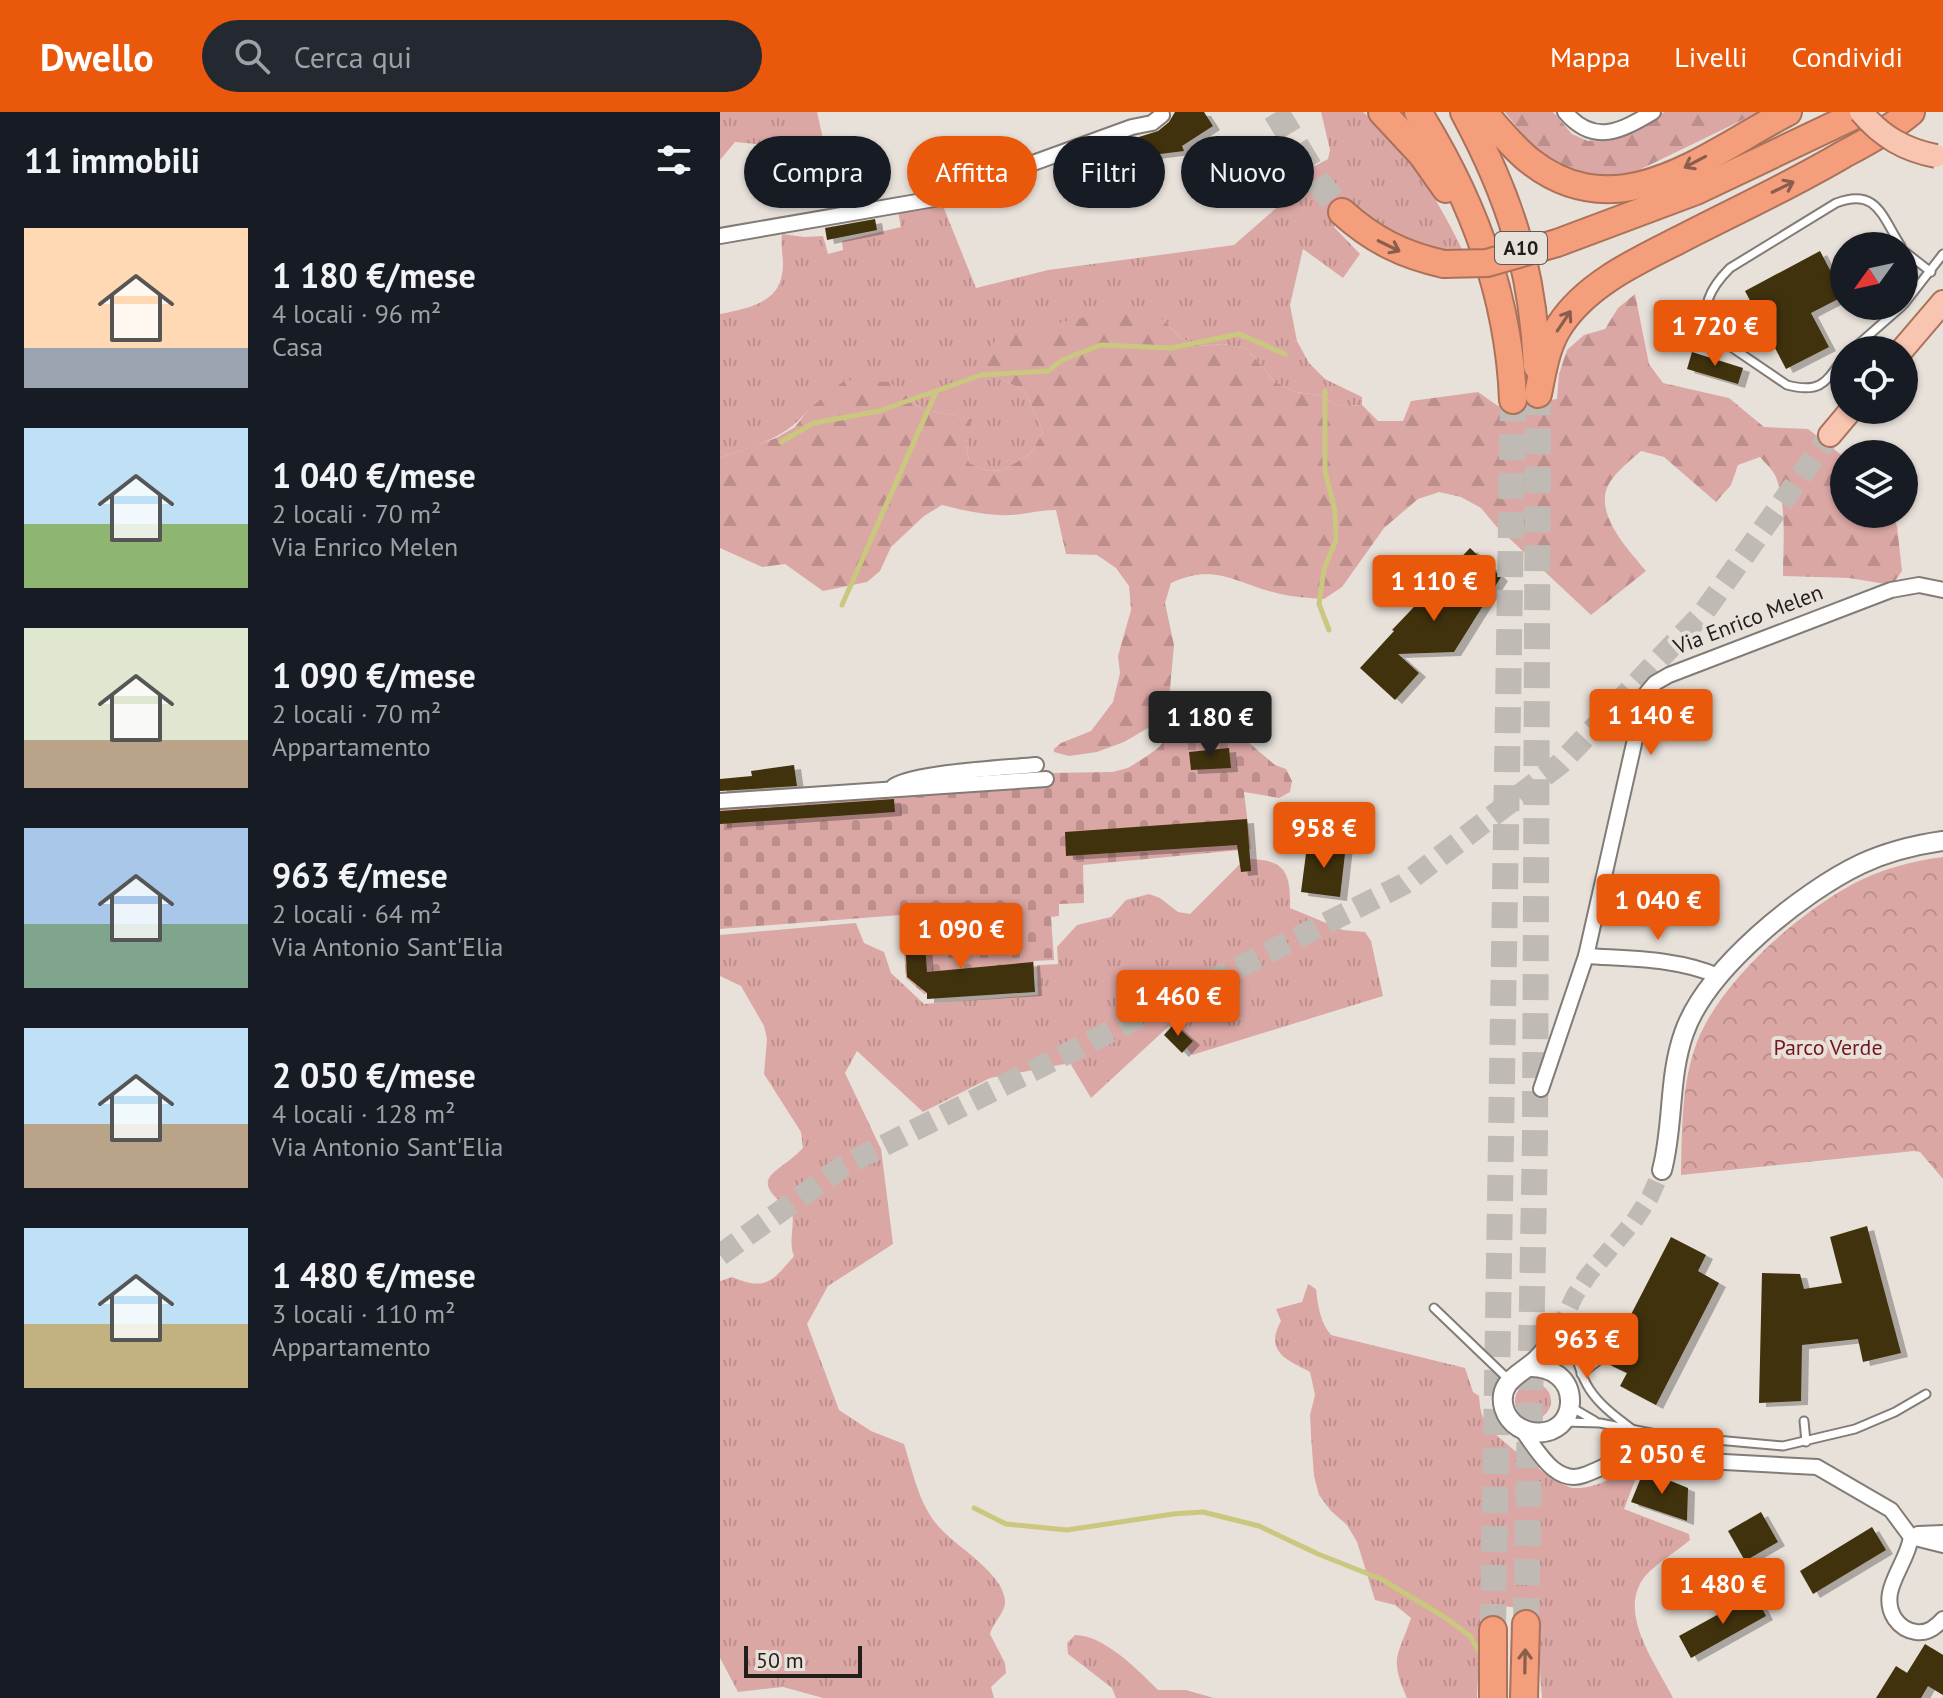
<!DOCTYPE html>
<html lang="it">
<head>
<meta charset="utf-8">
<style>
	body { margin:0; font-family:"PT Sans",sans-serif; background:#242831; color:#f1f3f6; height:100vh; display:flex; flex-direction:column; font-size:30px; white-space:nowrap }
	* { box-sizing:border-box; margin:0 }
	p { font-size:26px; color:#9ea1a6 }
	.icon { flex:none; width:44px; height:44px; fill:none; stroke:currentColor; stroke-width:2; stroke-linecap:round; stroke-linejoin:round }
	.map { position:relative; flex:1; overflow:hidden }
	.side { display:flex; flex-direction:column; background:#171b24; width:720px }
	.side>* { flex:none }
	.banner { position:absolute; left:24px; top:24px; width:760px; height:72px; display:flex; gap:16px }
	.needle { width:52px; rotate:237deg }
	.tools { position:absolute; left:1110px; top:120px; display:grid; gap:16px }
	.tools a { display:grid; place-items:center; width:88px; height:88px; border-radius:50%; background:#171b24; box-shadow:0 2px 6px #0004; font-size:40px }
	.scale { position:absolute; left:24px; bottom:20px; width:118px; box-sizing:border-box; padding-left:8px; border:4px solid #211f1c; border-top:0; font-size:22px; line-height:28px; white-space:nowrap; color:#211f1c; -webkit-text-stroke:6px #e8e1da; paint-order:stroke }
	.price { position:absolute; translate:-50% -68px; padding:0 18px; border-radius:8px; background:#ea580c; color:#fff; font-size:26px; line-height:52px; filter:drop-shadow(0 2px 4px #0008) }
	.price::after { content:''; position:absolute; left:50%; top:48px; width:24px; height:18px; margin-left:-12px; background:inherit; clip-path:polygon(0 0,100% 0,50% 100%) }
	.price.active { background:#222; color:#fff }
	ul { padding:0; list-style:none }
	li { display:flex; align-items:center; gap:24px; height:200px; padding:0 24px }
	li span { display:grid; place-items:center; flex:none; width:224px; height:160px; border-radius:0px; color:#555 }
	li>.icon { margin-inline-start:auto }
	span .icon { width:96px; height:96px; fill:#fffc; stroke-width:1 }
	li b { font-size:34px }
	h2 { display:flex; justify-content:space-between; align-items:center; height:96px; padding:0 24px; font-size:34px }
	.chip { padding:0 28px; border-radius:36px; background:#171b24; box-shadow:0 2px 6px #0004; font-size:28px; line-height:72px }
	.chip.active { background:#ea580c; color:#fff }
	header { display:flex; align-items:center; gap:48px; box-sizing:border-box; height:112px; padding:0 40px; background:#ea580c; color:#fff }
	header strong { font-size:38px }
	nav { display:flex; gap:44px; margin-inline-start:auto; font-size:28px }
	.search { width:560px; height:72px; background:#242831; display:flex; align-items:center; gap:20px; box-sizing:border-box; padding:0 28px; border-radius:44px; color:#9ea1a6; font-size:30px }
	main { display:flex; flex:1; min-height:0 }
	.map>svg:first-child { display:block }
	.grass { fill:url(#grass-tufts) }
	.forest { fill:url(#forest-firs) }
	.cemetery { fill:url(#cemetery-stones) }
	.park { fill:url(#park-crowns) }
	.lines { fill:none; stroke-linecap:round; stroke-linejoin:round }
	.stream { stroke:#cac77e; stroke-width:5 }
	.building { fill:#41310c; filter:url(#shadow) }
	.tertiary-tunnel { stroke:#c0bab4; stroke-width:18; stroke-dasharray:18 9; stroke-linecap:butt }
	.primary-tunnel { stroke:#c0bab4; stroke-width:22; stroke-dasharray:22 11; stroke-linecap:butt }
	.motorway-tunnel { stroke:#c0bab4; stroke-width:26; stroke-dasharray:26 13; stroke-linecap:butt }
	.service-casing { stroke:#827b76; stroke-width:11 }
	.minor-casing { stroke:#827b76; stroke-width:18 }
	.tertiary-casing { stroke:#827b76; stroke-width:22 }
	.primary-casing { stroke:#aa725a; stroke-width:26 }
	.motorway-casing { stroke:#aa725a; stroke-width:30 }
	.service { stroke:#fff; stroke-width:7 }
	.minor { stroke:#fff; stroke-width:14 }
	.tertiary { stroke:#fff; stroke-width:18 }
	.primary { stroke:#f8c5b0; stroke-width:22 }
	.motorway { stroke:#f49e7c; stroke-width:26 }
	.primary-bridge-casing { stroke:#aa725a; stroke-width:26; stroke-linecap:butt }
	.motorway-bridge-casing { stroke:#aa725a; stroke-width:30; stroke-linecap:butt }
	.primary-bridge { stroke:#f8c5b0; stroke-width:22 }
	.motorway-bridge { stroke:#f49e7c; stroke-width:26 }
	.oneway { stroke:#8a5e4c }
	.labels { text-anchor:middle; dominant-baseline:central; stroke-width:8; stroke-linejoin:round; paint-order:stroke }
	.shield { fill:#e8e1da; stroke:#5d5955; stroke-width:2 }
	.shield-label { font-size:20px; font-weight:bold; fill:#211f1c }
	.street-label { font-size:22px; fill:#211f1c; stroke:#e8e1da }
	.park-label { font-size:22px; fill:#711620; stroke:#e8e1da }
</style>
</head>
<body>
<header>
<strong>Dwello</strong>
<div class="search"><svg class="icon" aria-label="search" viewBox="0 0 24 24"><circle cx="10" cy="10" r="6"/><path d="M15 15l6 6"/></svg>Cerca qui</div>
<nav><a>Mappa</a><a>Livelli</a><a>Condividi</a></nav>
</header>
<main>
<section class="side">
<h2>11 immobili<svg class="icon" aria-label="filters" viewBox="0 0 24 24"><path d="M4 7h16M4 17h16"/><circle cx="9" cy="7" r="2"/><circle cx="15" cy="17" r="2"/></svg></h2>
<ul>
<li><span style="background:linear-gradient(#ffd9b3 75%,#9aa5b1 0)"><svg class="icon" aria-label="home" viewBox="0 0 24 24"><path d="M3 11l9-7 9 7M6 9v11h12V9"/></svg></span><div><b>1 180 €/mese</b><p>4 locali · 96 m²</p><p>Casa</p></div></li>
<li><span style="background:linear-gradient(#bfe0f5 60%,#8fb573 0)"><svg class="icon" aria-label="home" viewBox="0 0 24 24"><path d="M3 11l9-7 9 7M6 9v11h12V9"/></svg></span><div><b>1 040 €/mese</b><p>2 locali · 70 m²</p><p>Via Enrico Melen</p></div></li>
<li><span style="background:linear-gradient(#dfe7d0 70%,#b9a48a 0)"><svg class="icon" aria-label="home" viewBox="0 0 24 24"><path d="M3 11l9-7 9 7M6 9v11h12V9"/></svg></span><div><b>1 090 €/mese</b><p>2 locali · 70 m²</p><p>Appartamento</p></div></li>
<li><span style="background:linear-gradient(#a9c7e8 60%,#7fa58c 0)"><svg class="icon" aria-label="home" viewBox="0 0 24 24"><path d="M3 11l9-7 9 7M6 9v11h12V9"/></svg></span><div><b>963 €/mese</b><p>2 locali · 64 m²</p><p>Via Antonio Sant'Elia</p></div></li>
<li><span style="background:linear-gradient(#bfe0f5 60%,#b9a48a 0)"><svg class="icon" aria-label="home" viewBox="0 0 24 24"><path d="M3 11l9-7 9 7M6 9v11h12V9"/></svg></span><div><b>2 050 €/mese</b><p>4 locali · 128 m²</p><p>Via Antonio Sant'Elia</p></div></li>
<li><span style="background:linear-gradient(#bfe0f5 60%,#c2b280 0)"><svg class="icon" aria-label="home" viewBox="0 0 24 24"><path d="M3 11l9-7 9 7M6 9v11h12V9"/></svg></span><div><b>1 480 €/mese</b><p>3 locali · 110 m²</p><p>Appartamento</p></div></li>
</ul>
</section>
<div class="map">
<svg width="1223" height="1586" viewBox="0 0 1223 1586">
	<defs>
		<pattern id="grass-tufts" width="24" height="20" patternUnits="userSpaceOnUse" patternTransform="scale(2)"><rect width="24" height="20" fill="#dba7a5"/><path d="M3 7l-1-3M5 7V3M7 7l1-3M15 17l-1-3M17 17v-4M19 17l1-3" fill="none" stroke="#bc8f8d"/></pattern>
		<pattern id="forest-firs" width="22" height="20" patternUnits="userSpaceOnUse" patternTransform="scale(2)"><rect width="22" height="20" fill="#dba7a5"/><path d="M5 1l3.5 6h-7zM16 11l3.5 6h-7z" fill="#bc8f8d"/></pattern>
		<pattern id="cemetery-stones" width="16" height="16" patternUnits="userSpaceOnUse" patternTransform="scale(2)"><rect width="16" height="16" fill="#dba7a5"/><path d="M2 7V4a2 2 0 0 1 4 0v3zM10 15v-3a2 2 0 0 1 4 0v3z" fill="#bc8f8d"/></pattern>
		<pattern id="park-crowns" width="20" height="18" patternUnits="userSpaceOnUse" patternTransform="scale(2)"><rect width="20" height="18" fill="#dba7a5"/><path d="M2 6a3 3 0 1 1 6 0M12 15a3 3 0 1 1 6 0" fill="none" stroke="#bc8f8d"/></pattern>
		<filter id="shadow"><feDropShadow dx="7" dy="4" stdDeviation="0" flood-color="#0004"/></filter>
	</defs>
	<rect width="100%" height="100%" fill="#e8e1da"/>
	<g class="grass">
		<path d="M0 0H97L104 31 96 52C66 58 56 55 36 32L15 30 0 48Z"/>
		<path d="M601 0H643C691 40 719 90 746 145L689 135 623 92 614 115 640 142 623 166 583 137 570 193 577 229 589 251 605 267 642 285V293L619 294 598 283 576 280 555 270 527 237 503 232 480 234 460 226 444 208 283 268 305 279 323 320 310 342 283 358 269 359 249 351 246 332 251 307 202 297 187 284 89 297C65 328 35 333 0 346V202C24 197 58 192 62 162 65 149 60 136 62 122L84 125 103 124 108 142 123 138 122 129 181 115 178 100 221 89 256 176 328 158 514 133 563 90 579 85 576 64 608 47 610 38Z"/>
		<path d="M525 747C564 747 571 758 570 796L623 818 645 820 651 829 663 884 472 943 449 914 371 986 350 951 270 966 203 1000 137 939 125 961 161 1037 173 1132 108 1174 87 1212 119 1298 151 1319 184 1332C193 1360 199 1394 220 1416 237 1435 284 1462 285 1489 286 1500 273 1510 270 1522L285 1551 286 1561 271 1575 274 1586H103L63 1575 18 1580 0 1546V1169L12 1165C46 1179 52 1170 74 1144 68 1129 75 1115 72 1099 24 1064 58 1063 83 1036L81 1020 44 962 47 927 44 914 21 874 0 864V823L136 811 144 831 164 840 171 861 204 892 318 883 317 853 338 852 337 835 357 813 391 805 406 788 429 782 440 786 458 800 470 802Z"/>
		<path d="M588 1172 596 1177C598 1194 600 1210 611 1223L745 1256 753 1280 759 1284C760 1296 761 1305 768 1314 776 1326 841 1376 854 1376 875 1377 896 1365 912 1353L919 1358 904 1397 969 1422 970 1428C957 1439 942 1448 930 1459 892 1495 935 1550 953 1586H822L817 1520 808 1499C791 1495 777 1490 761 1501L757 1586H687C669 1545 678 1545 691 1506L675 1493 655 1488 637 1430 627 1413 611 1399 599 1383 594 1364 591 1323 590 1303 595 1283 590 1260C567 1248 544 1240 561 1209L556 1197 582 1190Z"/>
		<circle cx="813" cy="1289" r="18"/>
		<path d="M355 1523C384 1523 418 1558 438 1578H466L494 1586H396L392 1576 348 1542 347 1531Z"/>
	</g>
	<g class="forest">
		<polygon points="785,0 833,0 852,22 868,29 898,25 945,0 1039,0 915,60 885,66 853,60 817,41"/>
		<path d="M915 182 929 252 943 271 1009 286 1044 315 1088 317 1124 345V402H1172L1177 414 1182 459 1172 473 1129 466 1063 464C1063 432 1067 396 1056 365 1053 358 1045 351 1040 345L1018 353 1011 373 996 390 944 345 921 339C911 348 897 359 890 370 871 400 909 438 926 459L871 503 776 414 761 396 741 385 719 380 698 387 664 416 622 475 604 487C590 486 574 485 560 482 517 472 496 450 451 471L445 491 454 533 449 588 444 600 428 616 404 630 377 640 349 644 334 640V637L341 631 371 619 393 590 400 561 398 544 411 498 409 474 396 456 377 443 346 442 336 398C321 398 307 402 292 403 268 404 245 399 222 393L204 404 171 435 160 459 147 470 103 479 65 452 42 455 0 436V346L56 326 75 315 89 297 125 268 170 270 202 297 252 307 246 332 249 351 269 359 283 358 310 342 323 320 305 279 283 268 264 251 277 224 393 199 419 196 444 208 460 226 480 234 503 232 527 237 555 270 576 280 598 283 619 294 642 293 658 309H683L691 289 758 280 778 294 837 287 839 262 847 238 864 223 885 217 898 196Z"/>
	</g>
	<polygon class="cemetery" points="481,596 495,602 555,653 566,657 572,669 570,680 559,686 524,680 531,737 363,753 364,791 339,792 339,804 331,805 334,848 314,849 314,874 204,882 186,866 181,803 0,817 0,696 327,661 392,660 408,656 424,646 438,636 467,604"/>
	<path class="park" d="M1223 745V1067L1200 1040 1194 1039 961 1063C962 1019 961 972 977 930 1001 867 1090 789 1152 763 1175 754 1198 748 1223 745Z"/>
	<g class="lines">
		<g class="stream">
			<polyline points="605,279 605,359 615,399 616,428 604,457 599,492 609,518"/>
			<polyline points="61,330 94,311 159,299 261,263 328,259 342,248 381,233 451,236 519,222 565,242"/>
			<polyline points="122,493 216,280"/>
			<polyline points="254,1396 286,1412 347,1418 453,1402 483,1400 539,1414 598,1442 661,1467 726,1506 750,1524 762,1545"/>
		</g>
	</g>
	<g class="building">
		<polygon points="455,0 484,0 493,14 462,34 464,39 392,48 390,34 438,19 449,10"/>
		<polygon points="155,107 157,118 107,128 105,116"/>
		<polygon points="1100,139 1110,158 1124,150 1124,184 1091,201 1109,235 1066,257 1025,179"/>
		<polygon points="972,240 1023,256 1018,272 967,257"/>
		<polygon points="750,436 781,465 734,540 678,542 699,561 675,588 640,556 674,519 672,518"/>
		<polygon points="509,636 511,656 471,658 469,640"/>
		<polygon points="74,653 77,674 0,679 0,667 32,664 31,659"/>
		<polygon points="174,687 175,700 0,712 0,699"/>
		<polygon points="527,707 531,759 521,760 517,733 346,744 345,720"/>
		<polygon points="609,730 626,733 620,785 581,780 587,734 608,737"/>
		<polygon points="203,801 207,860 313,850 315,880 207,887 207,881 187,865 184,802"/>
		<polygon points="454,912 473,929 462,941 444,923"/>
		<polygon points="1147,1114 1181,1241 1143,1250 1138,1227 1082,1233 1081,1289 1039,1291 1042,1161 1080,1162 1084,1177 1122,1171 1110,1125"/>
		<polygon points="951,1125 986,1143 978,1159 999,1171 936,1293 900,1274 907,1261 886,1251"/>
		<polygon points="924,1358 968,1376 967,1409 911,1390"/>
		<polygon points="1041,1400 1058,1430 1025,1449 1008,1419"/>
		<polygon points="1152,1415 1166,1438 1093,1482 1080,1459"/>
		<polygon points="1035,1482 1046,1504 971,1546 959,1524"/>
		<polygon points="1205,1532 1223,1543 1223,1583 1208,1574 1201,1586 1156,1586 1176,1554 1187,1561"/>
	</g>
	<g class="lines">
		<polyline class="tertiary-tunnel" points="838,1219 855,1183 869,1162 914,1109 930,1085 942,1058"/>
		<polyline class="primary-tunnel" points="0,1143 123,1054 684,772 840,652 984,500 1110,323"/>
		<g class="motorway-tunnel">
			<polyline points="556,0 598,70 622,100"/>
			<polyline points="806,1512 815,1026 818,282"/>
			<polyline points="773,1518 793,288"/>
		</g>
		<defs>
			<g id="service">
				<polyline points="1184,139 1211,160"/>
				<polyline points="1184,192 1223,142"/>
				<polyline points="1132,238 1182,194"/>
				<path d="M1124 245C1106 270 1101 282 1067 273L992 222C979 196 990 176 1010 156L1116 91C1157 75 1162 105 1181 134"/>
				<polyline points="714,1196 788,1267"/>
				<path d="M851 1221C860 1273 871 1287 912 1317"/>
				<polyline points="861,1262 878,1249"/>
				<polyline points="851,1295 875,1309"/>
				<polyline points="1084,1309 1086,1330"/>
				<polyline points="844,1310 880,1311 941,1323 1063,1334 1135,1317 1175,1300 1206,1282"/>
			</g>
			<g id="minor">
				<path d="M845 0C874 34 901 19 933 0"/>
				<polyline points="0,124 214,87 412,15 432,11 442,3 441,0"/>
				<path d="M174 674C197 660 285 656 316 653"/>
				<polyline points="0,689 326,667"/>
				<path d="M866 844C910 847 957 846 998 864"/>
				<polyline points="821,977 866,844 925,583 935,571 949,563 1171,478 1199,473 1223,478"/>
				<path d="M802 1318C817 1337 835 1374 864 1363 881 1357 894 1348 912 1345L1097 1355 1171 1398 1191 1425C1187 1454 1157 1479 1175 1507 1180 1514 1188 1519 1196 1520 1207 1522 1216 1515 1223 1507"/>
				<polyline points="1198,1422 1223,1421"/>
				<polyline points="1191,1425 1223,1433"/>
			</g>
			<g id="tertiary">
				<path d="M942 1058C954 1013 948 966 964 921 986 857 1082 780 1141 752 1167 740 1195 733 1223 729"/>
				<path d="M809 1255C831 1254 851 1267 850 1291 848 1329 794 1330 784 1296 776 1267 806 1261 820 1244 827 1237 832 1227 838 1219"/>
			</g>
			<g id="primary">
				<polyline points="1182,238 1223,190"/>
				<polyline points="1110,323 1131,298"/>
			</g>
			<g id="motorway">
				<polyline points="662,0 702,43 726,77"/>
				<path d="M698 0C753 88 789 183 793 288"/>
				<path d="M744 0C790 85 813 157 817 254"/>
				<path d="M763 0C778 16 792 35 810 49 899 119 987 42 1068 0"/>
				<path d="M622 100C653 128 683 143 724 152"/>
				<polyline points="837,131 976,79 1142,0"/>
				<path d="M818 282C823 258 826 234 840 213 866 173 915 150 957 129 1013 100 1070 74 1124 42 1147 30 1171 17 1191 0"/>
				<polyline points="773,1518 773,1586"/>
				<polyline points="804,1586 806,1512"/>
			</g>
		</defs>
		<use href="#service" class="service-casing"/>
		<use href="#minor" class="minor-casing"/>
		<use href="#tertiary" class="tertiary-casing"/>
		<use href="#primary" class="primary-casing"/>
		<use href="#motorway" class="motorway-casing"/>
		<use href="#service" class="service"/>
		<use href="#minor" class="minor"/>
		<use href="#tertiary" class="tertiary"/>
		<use href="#primary" class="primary"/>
		<use href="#motorway" class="motorway"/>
		<defs>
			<path id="primary-bridge" d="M1141 0C1162 25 1185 38 1216 44"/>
			<polyline id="motorway-bridge" points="724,152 767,151 837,131"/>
		</defs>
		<use href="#primary-bridge" class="primary-bridge-casing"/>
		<use href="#motorway-bridge" class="motorway-bridge-casing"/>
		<use href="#primary-bridge" class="primary-bridge"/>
		<use href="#motorway-bridge" class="motorway-bridge"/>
	</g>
	<defs><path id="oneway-shaft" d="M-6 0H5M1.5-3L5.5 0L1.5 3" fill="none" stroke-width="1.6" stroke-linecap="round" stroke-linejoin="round" transform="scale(2)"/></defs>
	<g class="oneway">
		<use href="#oneway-shaft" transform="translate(975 50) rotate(152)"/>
		<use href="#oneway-shaft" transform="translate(1063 75) rotate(-26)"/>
		<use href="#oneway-shaft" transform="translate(669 134) rotate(26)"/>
		<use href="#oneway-shaft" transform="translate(844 209) rotate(-56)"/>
		<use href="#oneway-shaft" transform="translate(805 1549) rotate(-89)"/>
	</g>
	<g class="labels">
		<rect class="shield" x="775" y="120" width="52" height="32" rx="6"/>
		<g class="shield-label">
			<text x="801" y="136">A10</text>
		</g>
		<g class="street-label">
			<text transform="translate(1028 507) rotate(-21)">Via Enrico Melen</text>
		</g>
		<g class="park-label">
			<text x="1108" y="935">Parco Verde</text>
		</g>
	</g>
</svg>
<div class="tools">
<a><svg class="needle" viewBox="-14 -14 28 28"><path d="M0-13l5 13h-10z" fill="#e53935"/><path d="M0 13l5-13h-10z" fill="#9ea1a6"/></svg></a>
<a><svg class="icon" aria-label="locate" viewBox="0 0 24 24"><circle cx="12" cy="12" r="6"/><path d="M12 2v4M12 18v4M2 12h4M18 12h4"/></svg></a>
<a><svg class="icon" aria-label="layers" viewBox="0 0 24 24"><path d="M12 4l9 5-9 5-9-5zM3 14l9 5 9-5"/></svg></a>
</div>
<div class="scale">50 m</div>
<b class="price" style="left:995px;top:256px">1 720 €</b>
<b class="price" style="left:714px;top:511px">1 110 €</b>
<b class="price" style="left:931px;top:645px">1 140 €</b>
<b class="price active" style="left:490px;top:647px">1 180 €</b>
<b class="price" style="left:604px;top:758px">958 €</b>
<b class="price" style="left:938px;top:830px">1 040 €</b>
<b class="price" style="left:241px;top:859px">1 090 €</b>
<b class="price" style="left:458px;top:926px">1 460 €</b>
<b class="price" style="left:867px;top:1269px">963 €</b>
<b class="price" style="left:942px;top:1384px">2 050 €</b>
<b class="price" style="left:1003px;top:1514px">1 480 €</b>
<div class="banner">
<a class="chip">Compra</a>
<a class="chip active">Affitta</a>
<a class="chip">Filtri</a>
<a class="chip">Nuovo</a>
</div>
</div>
</main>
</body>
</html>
